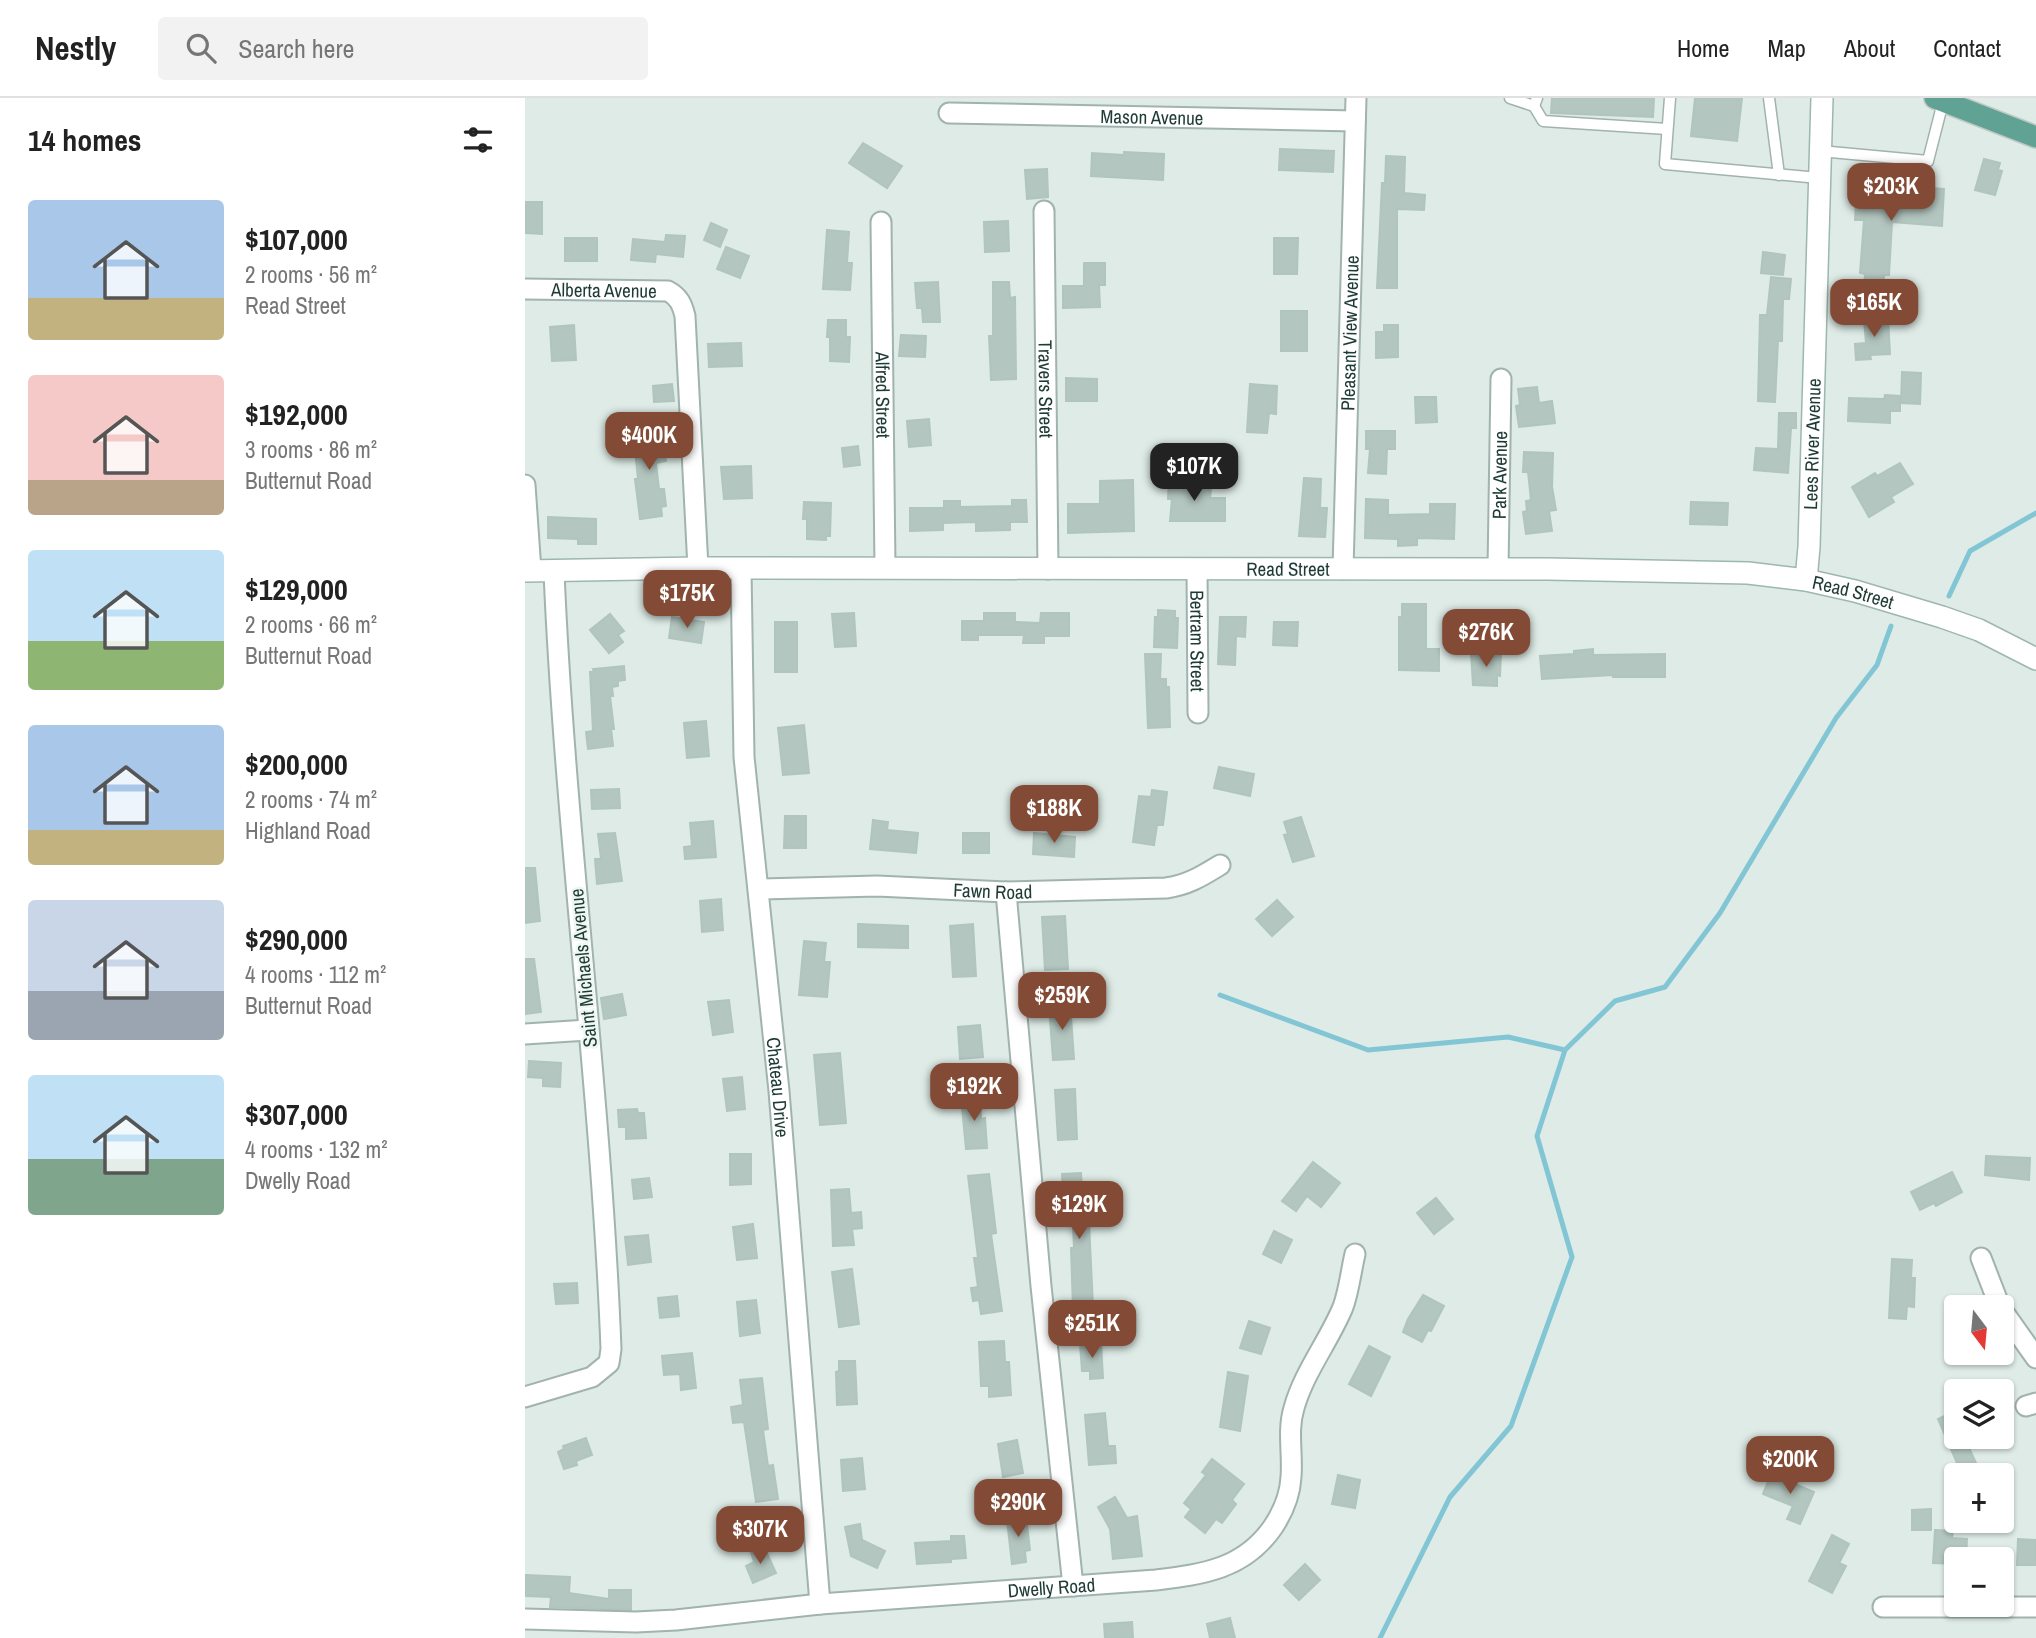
<!DOCTYPE html>
<html lang="en">
<head>
<meta charset="utf-8">
<style>
	body { margin:0; font-family:"Archivo Narrow",sans-serif; background:#f2f2f2; color:#222; height:100vh; display:flex; flex-direction:column; font-size:26px; white-space:nowrap }
	* { box-sizing:border-box; margin:0 }
	p { font-size:23px; color:#767676 }
	.icon { flex:none; width:38px; height:38px; fill:none; stroke:currentColor; stroke-width:2; stroke-linecap:round; stroke-linejoin:round }
	.map { position:relative; flex:1; overflow:hidden }
	.drawer { display:flex; flex-direction:column; background:#fff; width:525px }
	.drawer>* { flex:none }
	.needle { width:46px; rotate:164deg }
	.fabs { position:absolute; left:1419px; top:1197px; display:grid; gap:14px }
	.fabs a { display:grid; place-items:center; width:70px; height:70px; border-radius:7px; background:#fff; box-shadow:0 2px 5px #0004; font-size:35px }
	.price { position:absolute; translate:-50% -60px; padding:0 16px; border-radius:14px; background:#834b35; color:#fff; font-size:23px; line-height:46px; filter:drop-shadow(0 2px 4px #0008) }
	.price::after { content:''; position:absolute; left:50%; top:42px; width:21px; height:16px; margin-left:-10px; background:inherit; clip-path:polygon(0 0,100% 0,50% 100%) }
	.price.current { background:#222; color:#fff }
	ul { padding:0; list-style:none }
	li { display:flex; align-items:center; gap:21px; height:175px; padding:0 28px }
	li span { display:grid; place-items:center; flex:none; width:196px; height:140px; border-radius:7px; color:#555 }
	li>.icon { margin-inline-start:auto }
	span .icon { width:84px; height:84px; fill:#fffc; stroke-width:1 }
	li b { font-size:30px }
	h2 { display:flex; justify-content:space-between; align-items:center; height:84px; padding:0 28px; font-size:30px }
	header { display:flex; align-items:center; gap:42px; box-sizing:border-box; height:98px; padding:0 35px; background:#fff; border-bottom:2px solid #e0e0e0 }
	header strong { font-size:33px }
	nav { display:flex; gap:38px; margin-inline-start:auto; font-size:24px }
	.search { width:490px; height:63px; background:#f2f2f2; display:flex; align-items:center; gap:18px; box-sizing:border-box; padding:0 24px; border-radius:7px; color:#767676; font-size:26px }
	main { display:flex; flex:1; min-height:0 }
	.map>svg:first-child { display:block }
	.lines { fill:none; stroke-linecap:round; stroke-linejoin:round }
	.stream { stroke:#82c5d4; stroke-width:5 }
	.building { fill:#b3c6bf; stroke:#b0c5bd; stroke-width:2 }
	.service-casing { stroke:#a1b3ad; stroke-width:13 }
	.minor-casing { stroke:#a1b3ad; stroke-width:23 }
	.secondary-casing { stroke:#9db7ae; stroke-width:24 }
	.primary-casing { stroke:#c0c8c6; stroke-width:24 }
	.service { stroke:#fff; stroke-width:10 }
	.minor { stroke:#fff; stroke-width:19 }
	.secondary { stroke:#fff; stroke-width:21 }
	.primary { stroke:#60a394; stroke-width:21 }
	.labels { text-anchor:middle; dominant-baseline:central; stroke-width:5; stroke-linejoin:round; paint-order:stroke }
	.street-label { font-size:19px; fill:#1f3b35; stroke:#eff7f3 }
</style>
</head>
<body>
<header>
<strong>Nestly</strong>
<div class="search"><svg class="icon" aria-label="search" viewBox="0 0 24 24"><circle cx="10" cy="10" r="6"/><path d="M15 15l6 6"/></svg>Search here</div>
<nav><a>Home</a><a>Map</a><a>About</a><a>Contact</a></nav>
</header>
<main>
<section class="drawer">
<h2>14 homes<svg class="icon" aria-label="filters" viewBox="0 0 24 24"><path d="M4 7h16M4 17h16"/><circle cx="9" cy="7" r="2"/><circle cx="15" cy="17" r="2"/></svg></h2>
<ul>
<li><span style="background:linear-gradient(#a9c7e8 70%,#c2b280 0)"><svg class="icon" aria-label="home" viewBox="0 0 24 24"><path d="M3 11l9-7 9 7M6 9v11h12V9"/></svg></span><div><b>$107,000</b><p>2 rooms · 56 m²</p><p>Read Street</p></div></li>
<li><span style="background:linear-gradient(#f6c9c9 75%,#b9a48a 0)"><svg class="icon" aria-label="home" viewBox="0 0 24 24"><path d="M3 11l9-7 9 7M6 9v11h12V9"/></svg></span><div><b>$192,000</b><p>3 rooms · 86 m²</p><p>Butternut Road</p></div></li>
<li><span style="background:linear-gradient(#bfe0f5 65%,#8fb573 0)"><svg class="icon" aria-label="home" viewBox="0 0 24 24"><path d="M3 11l9-7 9 7M6 9v11h12V9"/></svg></span><div><b>$129,000</b><p>2 rooms · 66 m²</p><p>Butternut Road</p></div></li>
<li><span style="background:linear-gradient(#a9c7e8 75%,#c2b280 0)"><svg class="icon" aria-label="home" viewBox="0 0 24 24"><path d="M3 11l9-7 9 7M6 9v11h12V9"/></svg></span><div><b>$200,000</b><p>2 rooms · 74 m²</p><p>Highland Road</p></div></li>
<li><span style="background:linear-gradient(#c9d6e8 65%,#9aa5b1 0)"><svg class="icon" aria-label="home" viewBox="0 0 24 24"><path d="M3 11l9-7 9 7M6 9v11h12V9"/></svg></span><div><b>$290,000</b><p>4 rooms · 112 m²</p><p>Butternut Road</p></div></li>
<li><span style="background:linear-gradient(#bfe0f5 60%,#7fa58c 0)"><svg class="icon" aria-label="home" viewBox="0 0 24 24"><path d="M3 11l9-7 9 7M6 9v11h12V9"/></svg></span><div><b>$307,000</b><p>4 rooms · 132 m²</p><p>Dwelly Road</p></div></li>
</ul>
</section>
<div class="map">
<svg width="1511" height="1540" viewBox="0 0 1511 1540">
	<rect width="100%" height="100%" fill="#deebe6"/>
	<g class="lines">
		<g class="stream">
			<polyline points="1424,498 1445,453 1511,415"/>
			<polyline points="695,897 843,952 983,939 1040,952"/>
			<polyline points="855,1540 925,1399 986,1328 1047,1159 1012,1038 1040,952 1090,903 1140,889 1195,815 1311,620 1352,567 1366,528"/>
		</g>
	</g>
	<g class="building">
		<polygon points="1027,0 1129,0 1128,19 1026,15"/>
		<polygon points="1170,0 1217,0 1212,43 1166,38"/>
		<polygon points="338,45 377,68 362,90 324,65"/>
		<polygon points="755,51 809,53 808,74 754,72"/>
		<polygon points="599,54 639,56 638,82 566,78 567,55 599,57"/>
		<polygon points="861,58 880,59 879,95 900,97 899,112 872,111 872,190 852,190 857,85 860,85"/>
		<polygon points="1459,61 1475,65 1473,72 1477,73 1470,97 1450,92"/>
		<polygon points="522,71 523,99 502,101 500,72"/>
		<polygon points="1332,85 1419,91 1417,128 1367,124 1364,177 1359,177 1358,194 1339,193 1340,176 1335,175 1339,122 1330,122"/>
		<polygon points="0,104 17,104 17,136 1,135"/>
		<polygon points="483,123 484,153 460,154 459,124"/>
		<polygon points="186,125 202,132 195,149 179,142"/>
		<polygon points="302,132 324,134 322,165 327,165 325,192 298,191"/>
		<polygon points="141,137 160,138 158,159 131,156 130,164 106,162 108,141 140,144"/>
		<rect x="40" y="140" width="32" height="23"/>
		<polygon points="749,140 773,140 772,176 749,176"/>
		<polygon points="201,149 224,158 215,180 192,171"/>
		<polygon points="1238,154 1260,157 1258,177 1236,175"/>
		<polygon points="559,165 580,165 580,187 574,187 575,209 538,210 538,188 559,188"/>
		<polygon points="1246,179 1266,181 1264,201 1258,201 1257,243 1253,243 1250,304 1233,303 1235,217 1242,217"/>
		<polygon points="413,184 415,224 398,224 397,210 392,210 390,185"/>
		<polygon points="468,184 484,184 485,200 490,199 491,281 466,282 464,238 468,238"/>
		<rect x="756" y="213" width="26" height="40"/>
		<polygon points="1363,219 1365,256 1345,257 1346,261 1331,262 1330,246 1341,245 1339,221"/>
		<polygon points="303,222 321,222 321,239 325,239 324,264 305,263 305,239 302,239"/>
		<polygon points="49,227 51,262 27,263 25,229"/>
		<polygon points="859,227 873,227 873,259 851,260 851,234 859,234"/>
		<polygon points="376,237 401,238 400,259 374,258"/>
		<polygon points="216,245 217,268 184,269 183,246"/>
		<polygon points="1377,274 1396,275 1395,306 1376,305"/>
		<polygon points="541,280 572,281 572,303 541,303"/>
		<polygon points="147,286 149,303 129,304 128,288"/>
		<polygon points="725,286 752,288 751,316 744,315 742,335 722,334"/>
		<polygon points="1012,289 1014,305 1027,303 1030,325 994,329 991,308 995,307 993,291"/>
		<polygon points="1360,297 1375,298 1375,313 1365,313 1365,325 1323,323 1324,300 1359,301"/>
		<polygon points="890,299 911,299 912,324 891,325"/>
		<polygon points="1254,315 1271,315 1271,330 1266,330 1263,375 1229,372 1231,350 1253,351"/>
		<polygon points="404,321 406,347 384,349 382,323"/>
		<polygon points="137,330 141,363 131,365 134,391 139,391 141,408 136,409 137,418 115,421 110,381 113,381 108,333"/>
		<polygon points="841,333 870,333 870,351 862,351 861,376 843,375 845,351 841,351"/>
		<polygon points="333,348 335,367 319,369 317,350"/>
		<polygon points="999,354 1028,355 1027,389 1031,412 1024,413 1027,433 1001,436 998,414 1002,413 1001,403 1006,402 1003,374 998,374"/>
		<polygon points="1375,365 1388,386 1366,399 1369,404 1344,419 1327,389 1350,375 1352,378"/>
		<polygon points="226,368 227,400 199,401 196,369"/>
		<polygon points="644,380 664,381 664,390 686,391 685,400 700,400 700,423 645,423 647,401 643,401"/>
		<polygon points="779,380 796,381 795,410 802,410 800,439 774,438"/>
		<polygon points="608,382 609,433 543,435 543,406 575,406 575,383"/>
		<polygon points="841,401 863,402 863,417 905,416 905,406 930,406 929,441 892,440 892,447 873,448 873,441 840,440"/>
		<polygon points="487,402 501,402 502,424 485,424 485,432 451,433 451,424 418,425 418,432 385,433 385,410 419,410 419,403 435,403 435,409 487,408"/>
		<polygon points="279,404 306,405 305,438 301,438 301,442 282,441 282,421 278,421"/>
		<polygon points="1166,404 1203,405 1202,427 1165,426"/>
		<polygon points="23,419 71,421 71,446 53,446 53,441 23,440"/>
		<polygon points="877,506 901,506 901,551 914,551 914,573 874,572 874,519 877,519"/>
		<polygon points="633,512 650,513 650,520 653,520 652,550 629,549 630,519 633,519"/>
		<polygon points="329,515 331,548 310,549 307,516"/>
		<polygon points="459,515 490,515 490,524 515,525 516,515 544,515 544,538 519,538 519,545 498,545 499,537 453,537 453,542 437,542 437,523 459,523"/>
		<polygon points="85,516 99,533 93,537 98,544 84,555 65,532"/>
		<polygon points="147,519 179,524 176,545 144,540"/>
		<polygon points="695,519 721,519 720,539 711,538 710,567 693,566"/>
		<rect x="250" y="524" width="22" height="50"/>
		<polygon points="749,524 773,524 772,548 748,547"/>
		<polygon points="1068,551 1068,557 1140,556 1140,579 1088,579 1088,577 1017,581 1015,558 1049,556 1049,553"/>
		<polygon points="946,555 976,555 975,578 972,577 972,588 948,587"/>
		<polygon points="620,556 636,556 635,581 641,581 641,589 644,589 645,629 623,630"/>
		<polygon points="99,568 100,582 93,583 93,588 87,589 88,598 85,598 89,631 86,631 88,648 63,651 61,634 68,633 65,574 69,574 68,571"/>
		<polygon points="181,623 184,658 162,660 159,625"/>
		<polygon points="279,627 284,675 258,677 253,630"/>
		<polygon points="694,669 729,676 725,698 689,690"/>
		<polygon points="94,691 95,710 67,711 66,692"/>
		<polygon points="627,692 642,694 638,727 632,727 629,747 608,744 614,698 626,699"/>
		<polygon points="260,718 281,718 281,750 259,750"/>
		<polygon points="776,719 789,758 768,764 759,737 763,736 759,724"/>
		<polygon points="348,722 363,724 362,732 393,735 391,755 345,751"/>
		<polygon points="188,723 191,759 160,761 159,749 167,748 165,725"/>
		<polygon points="90,735 97,783 72,786 70,761 76,761 73,736"/>
		<rect x="438" y="735" width="26" height="20"/>
		<polygon points="509,735 550,739 549,759 508,756"/>
		<polygon points="0,770 10,770 15,823 0,825"/>
		<polygon points="196,801 198,832 177,834 175,803"/>
		<polygon points="752,802 768,819 747,838 731,821"/>
		<polygon points="540,818 543,871 520,872 517,819"/>
		<polygon points="333,826 383,828 383,850 333,849"/>
		<polygon points="448,826 451,878 428,879 425,828"/>
		<polygon points="279,843 301,845 299,864 305,864 302,899 274,897"/>
		<polygon points="0,861 9,861 16,914 0,916"/>
		<polygon points="97,896 101,917 79,921 76,900"/>
		<polygon points="204,902 208,934 188,937 183,904"/>
		<polygon points="545,905 549,961 528,962 524,907"/>
		<polygon points="455,927 458,959 435,961 433,929"/>
		<polygon points="315,955 321,1025 295,1027 289,957"/>
		<polygon points="4,963 36,965 35,989 18,988 18,980 3,979"/>
		<polygon points="217,979 220,1011 202,1013 198,981"/>
		<polygon points="550,991 552,1041 533,1042 530,992"/>
		<polygon points="455,998 456,1021 460,1020 462,1050 441,1051 436,999"/>
		<polygon points="112,1011 113,1015 119,1015 121,1040 101,1041 101,1029 94,1029 93,1012"/>
		<polygon points="205,1056 226,1056 226,1086 205,1087"/>
		<polygon points="1461,1058 1505,1060 1504,1082 1460,1077"/>
		<polygon points="788,1064 815,1085 796,1109 782,1098 771,1113 757,1103"/>
		<polygon points="1427,1074 1437,1094 1411,1108 1409,1105 1395,1112 1386,1094"/>
		<polygon points="556,1075 558,1108 566,1108 567,1124 564,1124 568,1209 548,1210 546,1150 549,1150 547,1110 539,1110 537,1076"/>
		<polygon points="464,1076 471,1135 466,1136 477,1213 456,1216 454,1202 448,1203 446,1190 453,1189 449,1160 453,1160 443,1078"/>
		<polygon points="124,1080 127,1099 109,1101 107,1082"/>
		<polygon points="324,1091 326,1115 336,1114 337,1130 327,1131 329,1147 308,1148 306,1092"/>
		<polygon points="911,1100 928,1121 909,1136 892,1115"/>
		<polygon points="228,1126 232,1160 212,1162 208,1129"/>
		<polygon points="749,1133 767,1142 756,1165 738,1156"/>
		<polygon points="123,1137 126,1164 103,1167 100,1139"/>
		<polygon points="1367,1161 1387,1162 1386,1180 1390,1180 1389,1209 1382,1208 1381,1221 1364,1220"/>
		<polygon points="327,1171 334,1226 314,1229 307,1174"/>
		<polygon points="52,1185 53,1205 31,1206 29,1186"/>
		<polygon points="898,1197 919,1208 906,1233 903,1232 897,1244 878,1234 883,1221"/>
		<polygon points="152,1198 154,1218 135,1220 133,1200"/>
		<polygon points="231,1202 235,1235 215,1238 212,1204"/>
		<polygon points="724,1223 745,1230 736,1256 715,1250"/>
		<polygon points="479,1243 480,1264 484,1264 486,1297 464,1299 464,1288 456,1288 454,1244"/>
		<polygon points="576,1245 578,1280 565,1281 565,1273 557,1273 555,1246"/>
		<polygon points="844,1248 865,1259 846,1298 824,1286"/>
		<polygon points="167,1255 171,1290 156,1292 155,1276 139,1277 137,1258"/>
		<polygon points="314,1263 330,1263 332,1306 312,1307 311,1274 314,1273"/>
		<polygon points="703,1274 723,1278 715,1333 695,1329"/>
		<polygon points="237,1280 243,1331 238,1332 243,1368 248,1367 253,1401 231,1404 219,1324 208,1325 206,1309 218,1307 215,1282"/>
		<polygon points="1432,1312 1432,1339 1439,1339 1451,1365 1435,1372 1413,1321"/>
		<polygon points="580,1315 583,1348 590,1348 591,1365 564,1367 560,1317"/>
		<polygon points="61,1340 67,1357 51,1363 52,1367 39,1371 33,1354 39,1351 38,1348"/>
		<polygon points="492,1342 498,1375 478,1379 473,1346"/>
		<polygon points="337,1360 340,1391 318,1393 316,1362"/>
		<polygon points="687,1361 719,1386 707,1402 711,1406 697,1425 691,1421 680,1435 660,1419 666,1411 659,1405 681,1377 677,1374"/>
		<polygon points="1246,1376 1289,1394 1275,1426 1262,1421 1268,1408 1238,1396"/>
		<polygon points="813,1377 835,1382 830,1410 807,1406"/>
		<polygon points="590,1399 602,1420 612,1418 617,1458 588,1461 585,1431 573,1409"/>
		<polygon points="1406,1411 1406,1432 1387,1432 1387,1412"/>
		<polygon points="501,1419 505,1452 500,1453 501,1464 487,1466 482,1422"/>
		<polygon points="335,1426 337,1442 360,1453 352,1470 326,1458 320,1429"/>
		<polygon points="1410,1432 1428,1433 1427,1440 1442,1441 1441,1461 1432,1461 1432,1466 1408,1465"/>
		<polygon points="1307,1437 1324,1446 1314,1465 1321,1468 1307,1495 1284,1483"/>
		<polygon points="426,1438 439,1438 441,1460 426,1461 426,1464 392,1466 390,1445 426,1443"/>
		<polygon points="1493,1441 1511,1442 1511,1467 1492,1467"/>
		<polygon points="239,1449 251,1475 228,1485 221,1468 229,1464 226,1454"/>
		<polygon points="780,1466 795,1482 774,1502 759,1487"/>
		<polygon points="0,1477 45,1479 44,1495 84,1501 84,1492 106,1492 106,1512 25,1509 26,1499 0,1498"/>
		<polygon points="705,1520 710,1540 685,1540 682,1526"/>
		<polygon points="607,1524 608,1540 580,1540 579,1526"/>
	</g>
	<g class="lines">
		<defs>
			<g id="service">
				<polyline points="985,0 1009,8 1012,0"/>
				<polyline points="1145,0 1140,66 1294,80"/>
				<polyline points="1244,0 1254,77"/>
				<polyline points="1009,8 1018,23 1142,31"/>
				<polyline points="1295,53 1403,63 1418,4"/>
			</g>
			<g id="minor">
				<path id="s1" d="M424 15 830 23"/>
				<path id="s2" d="M519 113 523 471"/>
				<path id="s3" d="M356 124 360 470"/>
				<path id="s4" d="M0 191 143 193C154 199 157 206 160 218L173 470"/>
				<polyline points="0,387 6,473"/>
				<path id="s5" d="M216 471 219 659 254 993 295 1506"/>
				<path id="s6" d="M672 471 673 615"/>
				<path id="s7" d="M818 471 831 0"/>
				<path id="s8" d="M973 471 976 281"/>
				<path id="s9" d="M235 791 352 788 481 794 641 790C663 787 677 778 695 767"/>
				<polyline points="481,794 516,1188 548,1488"/>
				<polyline points="0,936 63,932"/>
				<polyline points="1456,1160 1475,1209"/>
				<polyline points="1477,1212 1511,1260"/>
				<path d="M0 1299 67 1279 84 1265 86 1251C76 991 40 733 29 474"/>
				<polyline points="1501,1308 1511,1305"/>
				<polyline points="1358,1509 1511,1509"/>
				<path id="s10" d="M0 1521 111 1524 151 1522 295 1506 631 1482C679 1476 719 1471 748 1429 758 1414 765 1398 766 1379 768 1356 762 1333 769 1310 779 1274 804 1243 818 1209 824 1193 826 1173 830 1156"/>
			</g>
			<g id="secondary">
				<path id="s11" d="M0 473 173 470 1023 471 1223 475 1281 482 1330 493 1417 519 1454 532 1511 561"/>
				<path id="s12" d="M1281 482 1284 449 1297 0"/>
			</g>
			<polyline id="primary" points="1410,0 1511,39"/>
		</defs>
		<use href="#service" class="service-casing"/>
		<use href="#minor" class="minor-casing"/>
		<use href="#secondary" class="secondary-casing"/>
		<use href="#primary" class="primary-casing"/>
		<use href="#service" class="service"/>
		<use href="#minor" class="minor"/>
		<use href="#secondary" class="secondary"/>
		<use href="#primary" class="primary"/>
	</g>
	<g class="labels">
		<g class="street-label">
			<text stroke="none"><textPath href="#s1" startOffset="203">Mason Avenue</textPath></text>
			<text stroke="none"><textPath href="#s4" startOffset="79">Alberta Avenue</textPath></text>
			<text stroke="none"><textPath href="#s7" startOffset="236">Pleasant View Avenue</textPath></text>
			<text stroke="none"><textPath href="#s2" startOffset="178">Travers Street</textPath></text>
			<text stroke="none"><textPath href="#s3" startOffset="173">Alfred Street</textPath></text>
			<text stroke="none"><textPath href="#s12" startOffset="136">Lees River Avenue</textPath></text>
			<text stroke="none"><textPath href="#s8" startOffset="94">Park Avenue</textPath></text>
			<text stroke="none"><textPath href="#s11" startOffset="763">Read Street</textPath></text>
			<text stroke="none"><textPath href="#s11" startOffset="1330">Read Street</textPath></text>
			<text stroke="none"><textPath href="#s6" startOffset="72">Bertram Street</textPath></text>
			<text stroke="none"><textPath href="#s9" startOffset="233">Fawn Road</textPath></text>
			<text transform="translate(58 870) rotate(-95)">Saint Michaels Avenue</text>
			<text stroke="none"><textPath href="#s5" startOffset="520">Chateau Drive</textPath></text>
			<text stroke="none"><textPath href="#s10" startOffset="528">Dwelly Road</textPath></text>
		</g>
	</g>
</svg>
<div class="fabs">
<a><svg class="needle" viewBox="-14 -14 28 28"><path d="M0-13l5 13h-10z" fill="#e53935"/><path d="M0 13l5-13h-10z" fill="#767676"/></svg></a>
<a><svg class="icon" aria-label="layers" viewBox="0 0 24 24"><path d="M12 4l9 5-9 5-9-5zM3 14l9 5 9-5"/></svg></a>
<a>+</a>
<a>−</a>
</div>
<b class="price" style="left:1366px;top:125px">$203K</b>
<b class="price" style="left:1349px;top:241px">$165K</b>
<b class="price" style="left:124px;top:374px">$400K</b>
<b class="price current" style="left:669px;top:405px">$107K</b>
<b class="price" style="left:162px;top:532px">$175K</b>
<b class="price" style="left:961px;top:571px">$276K</b>
<b class="price" style="left:529px;top:747px">$188K</b>
<b class="price" style="left:537px;top:934px">$259K</b>
<b class="price" style="left:449px;top:1025px">$192K</b>
<b class="price" style="left:554px;top:1143px">$129K</b>
<b class="price" style="left:567px;top:1262px">$251K</b>
<b class="price" style="left:1265px;top:1398px">$200K</b>
<b class="price" style="left:493px;top:1441px">$290K</b>
<b class="price" style="left:235px;top:1468px">$307K</b>
</div>
</main>
</body>
</html>
